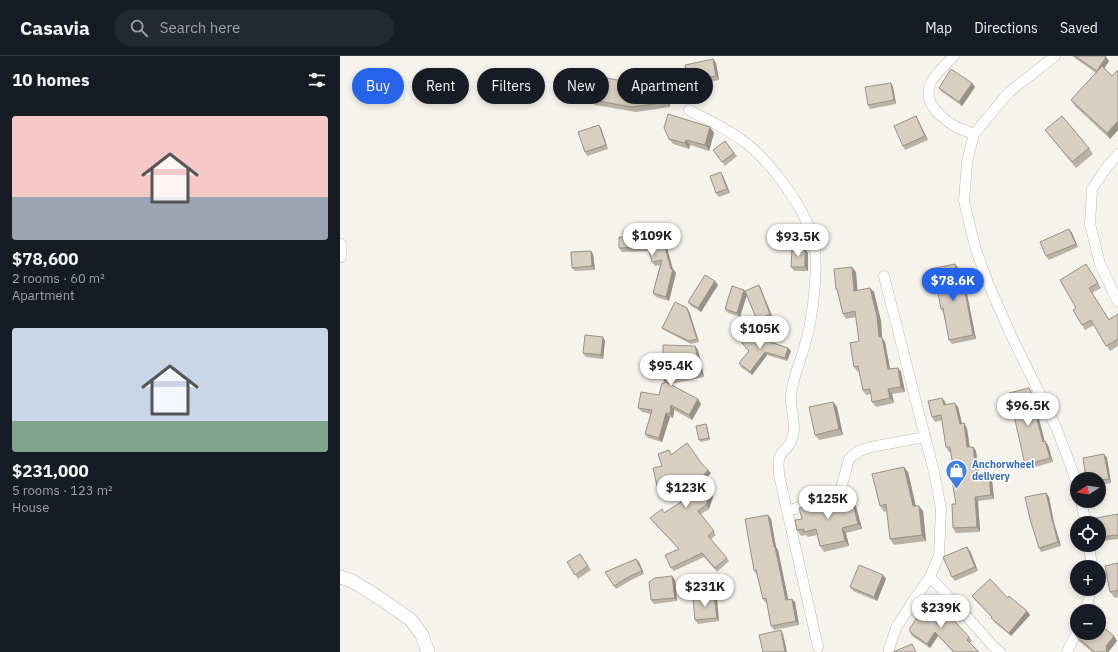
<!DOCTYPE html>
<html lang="en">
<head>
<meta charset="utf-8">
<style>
	body { margin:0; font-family:"IBM Plex Sans",sans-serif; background:#242831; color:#f1f3f6; height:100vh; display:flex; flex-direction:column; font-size:15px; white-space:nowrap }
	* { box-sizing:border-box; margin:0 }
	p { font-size:13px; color:#9ea1a6 }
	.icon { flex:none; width:22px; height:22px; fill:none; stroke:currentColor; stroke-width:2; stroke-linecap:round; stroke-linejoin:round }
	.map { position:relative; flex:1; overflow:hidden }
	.drawer { display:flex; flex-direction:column; background:#171b24; width:340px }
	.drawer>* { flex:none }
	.banner { position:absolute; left:12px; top:12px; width:380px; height:36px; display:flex; gap:8px }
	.needle { width:26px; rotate:258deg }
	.buttons { position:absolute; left:730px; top:416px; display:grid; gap:8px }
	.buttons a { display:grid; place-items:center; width:36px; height:36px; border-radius:50%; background:#171b24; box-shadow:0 2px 6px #0003; font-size:20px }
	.price { position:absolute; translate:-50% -34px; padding:0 9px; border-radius:14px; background:#fff; color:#222; font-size:13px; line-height:26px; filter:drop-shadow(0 1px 2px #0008) }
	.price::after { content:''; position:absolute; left:50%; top:24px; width:12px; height:9px; margin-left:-6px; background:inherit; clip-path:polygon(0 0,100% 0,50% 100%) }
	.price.selected { background:#2563eb; color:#fff }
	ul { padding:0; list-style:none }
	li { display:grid; align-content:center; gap:8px; height:212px; padding:0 12px }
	li span { display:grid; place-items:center; height:124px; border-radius:4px; color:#555 }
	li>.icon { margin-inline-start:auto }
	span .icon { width:72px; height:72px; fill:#fffc; stroke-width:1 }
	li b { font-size:17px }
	h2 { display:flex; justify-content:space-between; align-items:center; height:48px; padding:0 12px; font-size:17px }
	.pill { padding:0 14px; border-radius:18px; background:#171b24; box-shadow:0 2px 6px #0003; font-size:14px; line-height:36px }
	.pill.selected { background:#2563eb; color:#fff }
	header { display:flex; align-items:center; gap:24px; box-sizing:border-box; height:56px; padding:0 20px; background:#171b24; border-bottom:1px solid #363941 }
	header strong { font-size:19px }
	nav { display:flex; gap:22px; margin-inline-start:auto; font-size:14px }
	.search { width:280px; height:36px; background:#242831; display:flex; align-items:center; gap:10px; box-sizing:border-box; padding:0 14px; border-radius:22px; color:#9ea1a6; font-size:15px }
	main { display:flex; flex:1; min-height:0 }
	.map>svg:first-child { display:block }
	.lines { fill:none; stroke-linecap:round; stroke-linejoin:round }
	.minor-casing { stroke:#c2bbae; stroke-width:11 }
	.tertiary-casing { stroke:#c2bbae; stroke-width:14 }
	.minor { stroke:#fff; stroke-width:10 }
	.tertiary { stroke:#fff; stroke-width:13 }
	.wall { fill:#bab2a6 }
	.shaded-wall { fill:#979187 }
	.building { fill:#d8cfc1; stroke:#979187 }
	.labels { text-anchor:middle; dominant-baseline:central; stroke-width:3; stroke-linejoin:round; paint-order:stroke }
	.shop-label { font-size:10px; font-weight:bold; fill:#366cbe; stroke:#fff; text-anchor:start }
</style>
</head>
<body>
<header>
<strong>Casavia</strong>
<div class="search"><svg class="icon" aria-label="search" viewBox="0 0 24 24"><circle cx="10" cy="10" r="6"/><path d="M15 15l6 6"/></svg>Search here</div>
<nav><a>Map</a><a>Directions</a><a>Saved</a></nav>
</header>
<main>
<section class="drawer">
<h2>10 homes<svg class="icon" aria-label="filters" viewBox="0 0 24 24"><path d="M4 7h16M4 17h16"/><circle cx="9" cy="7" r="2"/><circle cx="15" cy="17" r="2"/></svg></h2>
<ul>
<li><span style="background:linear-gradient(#f6c9c9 65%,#9aa5b1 0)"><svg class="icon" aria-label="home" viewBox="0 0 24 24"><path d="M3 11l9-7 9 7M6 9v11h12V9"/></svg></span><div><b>$78,600</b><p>2 rooms · 60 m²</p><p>Apartment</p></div></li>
<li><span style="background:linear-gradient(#c9d6e8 75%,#7fa58c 0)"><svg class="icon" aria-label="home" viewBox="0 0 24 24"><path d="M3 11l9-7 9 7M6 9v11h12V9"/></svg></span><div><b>$231,000</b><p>5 rooms · 123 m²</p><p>House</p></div></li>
</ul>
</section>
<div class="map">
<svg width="778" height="596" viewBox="0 0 778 596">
	<rect width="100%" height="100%" fill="#f6f3ec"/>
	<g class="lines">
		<defs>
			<g id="minor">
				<path d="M614 0C607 7 595 19 591 26 582 45 599 60 613 69 619 73 627 75 634 78"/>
				<polyline points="715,0 668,37 634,78 627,106 624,145 636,194 648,227 670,277 716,371 733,416 737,430"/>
				<path d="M349 54C366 63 387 73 402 84 429 103 467 154 474 187 478 209 474 246 470 268 468 277 466 286 463 295 459 309 453 323 451 338 450 350 454 360 454 371 454 377 452 384 449 389 445 394 440 397 439 403 438 408 439 414 439 419L478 591"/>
				<polyline points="778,98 767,111 752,133 750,168 760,208 778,246"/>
				<polyline points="544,220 594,416 601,453 599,500 590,521 575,542 556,572 549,593 549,596"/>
				<polyline points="741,445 746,467"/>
				<polyline points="448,455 489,441 500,436 509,403 519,395 531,391 585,381"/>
				<polyline points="749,489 752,511"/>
				<polyline points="590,521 622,555 653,590 660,596"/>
				<polyline points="745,555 748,546 751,533"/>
				<polyline points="727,596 737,575"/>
			</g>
			<g id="tertiary">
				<polyline points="0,189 0,200"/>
				<polyline points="0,521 12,525 38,541 71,564 82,579 88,596"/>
			</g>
		</defs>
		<use href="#minor" class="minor-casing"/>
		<use href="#tertiary" class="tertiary-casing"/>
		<use href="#minor" class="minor"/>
		<use href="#tertiary" class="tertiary"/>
	</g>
	<g class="wall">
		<polygon points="732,0 765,0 769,5 764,13 772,20 778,14 778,74 770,83 735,50 731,44 756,17"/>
		<polygon points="373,3 376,7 379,24 364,27 361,21 350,23 347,19"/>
		<polygon points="323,24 327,30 330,51 296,56 255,49 252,44 264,31 299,28"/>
		<polygon points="551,27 553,31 556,48 530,53 528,49"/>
		<polygon points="632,27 635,31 622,50 601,35 599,32"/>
		<polygon points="576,60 588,84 565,94 563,90"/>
		<polygon points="370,71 374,77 369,95 350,89 349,93 333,88 329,83"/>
		<polygon points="261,72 268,93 247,100 245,96"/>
		<polygon points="705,74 749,92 753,98 736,112"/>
		<polygon points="385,85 397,100 385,110 373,94"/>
		<polygon points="383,120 390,137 379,141 376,137"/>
		<polygon points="729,173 732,177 738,191 709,204 706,200"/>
		<polygon points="297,175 299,179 300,183 324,181 333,213 336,217 329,245 316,241 313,237 320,209 315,210 312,206 309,195 282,196 279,192"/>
		<polygon points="465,193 468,197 468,215 454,215 451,211"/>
		<polygon points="253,198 255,214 235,215 232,212"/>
		<polygon points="615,208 618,212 621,229 624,229 626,233 636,283 612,288 609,284 603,256 601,253 598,236 595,232"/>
		<polygon points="746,208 761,232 752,237 769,263 778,258 778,290 770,295 754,269 745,274 742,269 736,252"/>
		<polygon points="516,216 517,235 530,232 534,236 541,265 542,282 545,286 550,313 558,312 561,316 565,336 552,338 554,347 536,351 532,346 531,338 526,339 523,334 519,316 518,316 514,311 519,285 516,261 506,263 503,258 498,236 496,233"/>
		<polygon points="378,229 361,256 351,250 348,246"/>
		<polygon points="419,229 421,233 433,262 420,268 417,264 407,239 400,261 388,257 385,253 404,234 405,235"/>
		<polygon points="349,255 359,286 351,288 324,274 322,272"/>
		<polygon points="265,285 263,303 246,301 243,297"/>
		<polygon points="430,286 448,292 451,295 447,305 427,299 412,319 401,311 399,307 409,295 402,287"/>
		<polygon points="355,290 358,294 364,321 331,328 361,348 352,364 334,354 333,362 330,361 322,386 308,382 305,378 311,358 302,356 298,352 319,339 324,328 325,305 323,301"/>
		<polygon points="689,332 696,344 698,355 697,355 704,385 708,389 713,406 688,413 685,409"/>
		<polygon points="602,342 605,346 606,349 618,351 622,368 627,372 630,391 633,391 636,395 639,421 649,420 652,424 654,443 638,445 640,476 616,477 613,472 616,448 615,424 611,396 609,396 606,391 602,364 595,366 592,361"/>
		<polygon points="493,346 497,351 503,379 479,384 475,379"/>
		<polygon points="366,368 367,370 370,384 361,386 359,384"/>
		<polygon points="332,398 362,409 368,414 371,417 362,427 365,430 363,434 373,441 369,453 361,458 376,479 371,483 389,505 377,516 364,501 334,515 331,512 339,493 313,466 310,462 324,457 352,439 342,435 340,432 341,428 320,433 317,430 322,410"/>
		<polygon points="767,402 771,427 759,429 759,423"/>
		<polygon points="568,416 576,450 583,455 586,485 554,489 550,483 547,455 544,456 540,450"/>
		<polygon points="706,437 709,441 714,467 721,490 701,496 699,492"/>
		<polygon points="496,444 499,448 512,444 516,450 522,473 506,477 509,490 484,496 480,490 477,479 468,481 466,479 461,480 457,474 462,463 486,447"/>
		<polygon points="778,458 778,483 762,485 759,481"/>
		<polygon points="428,459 431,463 436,491 438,494 448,543 455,546 459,569 434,574 431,570 427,547 426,547 423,543 417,518 416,518 414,514"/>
		<polygon points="630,495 638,515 615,525 612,521"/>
		<polygon points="240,498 251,514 238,523 227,506"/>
		<polygon points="296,503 299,506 304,518 293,523 276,533 265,516"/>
		<polygon points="778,507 778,541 775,542 770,536"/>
		<polygon points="543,519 546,523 537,545 513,535 510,531"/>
		<polygon points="332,520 335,524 337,545 314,548 311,544"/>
		<polygon points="374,540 377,544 379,565 358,568 355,564"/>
		<polygon points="632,540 668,542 687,555 690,559 671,580 654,566 652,561 635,544"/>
		<polygon points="570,572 629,581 632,585 630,587 639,596 613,596 598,580 590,592 572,580 570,576"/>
		<polygon points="736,580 774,580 777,585 769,595 769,596 752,596 739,585"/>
	</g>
	<g class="shaded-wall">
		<polygon points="766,1 769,5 760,19 757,15"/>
		<polygon points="373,3 376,7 379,24 376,20"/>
		<polygon points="323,24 327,30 330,51 326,46"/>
		<polygon points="551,27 553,31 556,48 554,44"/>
		<polygon points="632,27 635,31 622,50 619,46"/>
		<polygon points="576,60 588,84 585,80"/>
		<polygon points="778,65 778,74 770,83 767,77"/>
		<polygon points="259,69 261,72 268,93 266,89"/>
		<polygon points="370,71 374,77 369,95 365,89"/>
		<polygon points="346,84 350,89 349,93 345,87"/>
		<polygon points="381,116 383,120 390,137 387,133"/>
		<polygon points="729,173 732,177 738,191 736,188"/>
		<polygon points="297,175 299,179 300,188 297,184"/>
		<polygon points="321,177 324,181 333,214 333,213 336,217 329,245 326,241 331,213"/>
		<polygon points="465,193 468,197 468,215 465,211"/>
		<polygon points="251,195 253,198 255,214 252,210"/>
		<polygon points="615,208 618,212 622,233 620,230"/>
		<polygon points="512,211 516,216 518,240 514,235"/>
		<polygon points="375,225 378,229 361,256 358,252"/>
		<polygon points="419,229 421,233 433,262 430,258"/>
		<polygon points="624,229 626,233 636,283 633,279"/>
		<polygon points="530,232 534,236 541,265 542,282 545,286 551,318 548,313 539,281"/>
		<polygon points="404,234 407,238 400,261 397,257"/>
		<polygon points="347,252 349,255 359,286 357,283"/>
		<polygon points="263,281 265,285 263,303 261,299"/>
		<polygon points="355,290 358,294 364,321 361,317"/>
		<polygon points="448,292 451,295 447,305 445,302"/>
		<polygon points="425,296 427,299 412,319 410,316"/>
		<polygon points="558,312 561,316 565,336 561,331"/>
		<polygon points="689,332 696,344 698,355 695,351"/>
		<polygon points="548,333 552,338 554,347 550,342"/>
		<polygon points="602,342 605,346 607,354 604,349"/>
		<polygon points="358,343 361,348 352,364 349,359"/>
		<polygon points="493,346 497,351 503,379 499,373"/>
		<polygon points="615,347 618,351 623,372 620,368"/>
		<polygon points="331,349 334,354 333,362 330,358"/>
		<polygon points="694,352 697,355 706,390 703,386"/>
		<polygon points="326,357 330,361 322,386 319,382"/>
		<polygon points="624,367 627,372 630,396 627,391"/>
		<polygon points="366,368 367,370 370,384 369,382"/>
		<polygon points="705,385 708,389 713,406 710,402"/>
		<polygon points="633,391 636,395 640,426 637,421"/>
		<polygon points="764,398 767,402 771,427 769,423"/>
		<polygon points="564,411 568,416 577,456 573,450"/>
		<polygon points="368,414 371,417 362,427 365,430 362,437 360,434 358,425"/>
		<polygon points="649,420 652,424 654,443 651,439"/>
		<polygon points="371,437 373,441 369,453 366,449"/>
		<polygon points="706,437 709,441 714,467 721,490 718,486 712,463"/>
		<polygon points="635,441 638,445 640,476 637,471"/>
		<polygon points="512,444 516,450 522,473 518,468"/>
		<polygon points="579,450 583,455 586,485 582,479"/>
		<polygon points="428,459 431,463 436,491 438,494 449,547 446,544 434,491"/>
		<polygon points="502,472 506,477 509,490 505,485"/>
		<polygon points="627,491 630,495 638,515 635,511"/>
		<polygon points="296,503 299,506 304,518 302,515"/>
		<polygon points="543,519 546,523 537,545 534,541"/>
		<polygon points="332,520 335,524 337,545 335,542"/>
		<polygon points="374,540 377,544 379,565 377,562"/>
		<polygon points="452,543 455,546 459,569 456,565"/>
		<polygon points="687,555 690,559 671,580 669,577"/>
		<polygon points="441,574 443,578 447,596 445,596"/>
		<polygon points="595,576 598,580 590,592 587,588"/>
		<polygon points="774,580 777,585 769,595 769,596 767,596 766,590"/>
	</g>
	<g class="building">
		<polygon points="735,0 765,0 766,1 757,15"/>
		<polygon points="373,3 376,20 362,23 360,16 347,19 345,9"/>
		<polygon points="762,10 772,20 778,14 778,65 767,77 731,44"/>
		<polygon points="611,13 632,27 619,46 599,32"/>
		<polygon points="266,22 299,28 323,24 326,46 292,51 252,44 255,29 264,31"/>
		<polygon points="551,27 554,44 528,49 525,31"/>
		<polygon points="328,58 370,71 365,89 346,84 345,87 329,83 324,72"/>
		<polygon points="576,60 585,80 563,90 554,70"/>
		<polygon points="722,60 749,92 732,106 705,74"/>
		<polygon points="259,69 266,89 245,96 238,76"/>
		<polygon points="385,85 394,97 382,106 373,94"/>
		<polygon points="381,116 387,133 376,137 370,120"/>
		<polygon points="729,173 736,188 706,200 700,186"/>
		<polygon points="297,175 297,184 321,177 331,213 333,213 326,241 313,237 322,204 312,206 308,191 279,192 279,181 284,181 283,176"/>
		<polygon points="452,192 465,193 465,211 451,211"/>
		<polygon points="251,195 252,210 232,212 231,196"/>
		<polygon points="615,208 620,230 624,229 633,279 609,284 603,252 601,253 597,232 595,232 591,213"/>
		<polygon points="746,208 758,227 749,232 769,264 778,258 778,283 766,290 751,264 742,269 733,254 736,252 720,224"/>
		<polygon points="512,211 514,235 530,232 537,260 539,281 542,281 548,313 558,312 561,331 548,333 550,342 532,346 530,333 523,334 518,310 514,311 510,287 519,285 515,255 503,258 497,233 496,233 494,213"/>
		<polygon points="365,219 375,225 358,252 348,246"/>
		<polygon points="419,229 430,258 417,264 405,235"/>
		<polygon points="392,230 404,234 397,257 385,253"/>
		<polygon points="335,246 347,252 357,283 349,285 322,272"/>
		<polygon points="417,273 430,286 448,292 445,302 425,296 410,316 399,307 409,295 402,287"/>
		<polygon points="245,279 263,281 261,299 243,297"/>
		<polygon points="323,289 355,290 361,317 324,325 358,343 349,359 331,349 330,358 326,357 319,382 305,378 312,354 298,352 301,336 319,339 322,327 324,328 326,301 323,301"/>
		<polygon points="689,332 693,340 695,351 694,352 703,386 705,385 710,402 685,409 669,337"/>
		<polygon points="602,342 604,349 615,347 620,368 624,367 627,391 633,391 637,421 649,420 651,439 635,441 637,471 613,472 612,448 616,448 612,425 615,424 610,391 606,391 601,359 592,361 588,345"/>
		<polygon points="493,346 499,373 475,379 469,351"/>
		<polygon points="366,368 369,382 359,384 356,370"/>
		<polygon points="347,387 362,408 368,414 358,425 362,427 360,434 361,433 371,437 366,449 358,455 374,475 368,480 387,502 375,512 362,497 331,512 325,499 339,493 310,462 322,453 324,457 355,437 340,432 343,424 317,430 313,412 322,410 318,398 329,394 331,399"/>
		<polygon points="764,398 769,423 759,424 759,423 746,423 743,402"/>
		<polygon points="564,411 573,450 579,450 582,479 550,483 546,448 540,450 532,418"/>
		<polygon points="706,437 712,463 718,486 699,492 690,463 685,441"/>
		<polygon points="484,444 484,447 496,444 497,448 512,444 518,468 502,472 505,485 480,490 476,473 464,476 464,473 457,474 455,464 462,463 459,452 469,450 468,448"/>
		<polygon points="778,458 778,479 759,481 759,467 757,467 756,462"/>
		<polygon points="428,459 434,491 435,491 446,544 452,543 456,565 431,570 426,542 423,543 416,514 414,514 405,463"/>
		<polygon points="627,491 635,511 612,521 603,501"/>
		<polygon points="240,498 248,510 235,519 227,506"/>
		<polygon points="296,503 302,515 290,520 274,530 265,516"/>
		<polygon points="778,507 778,534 770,536 765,510"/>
		<polygon points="519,509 543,519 534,541 510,531"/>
		<polygon points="332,520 335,542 311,544 309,526 315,522"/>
		<polygon points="650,523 668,542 669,540 687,555 669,577 651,562 652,561 632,540"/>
		<polygon points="374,540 377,562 355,564 353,542"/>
		<polygon points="595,544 629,581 627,584 639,596 614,596 595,576 587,588 570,576 570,572 578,560"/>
		<polygon points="759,568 774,580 766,590 767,596 755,596 736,580 738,577 759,577"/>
		<polygon points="441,574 445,596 423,596 419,579"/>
		<polygon points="572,588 576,596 553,596"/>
	</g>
	<defs>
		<symbol id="shop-pin" viewBox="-11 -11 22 30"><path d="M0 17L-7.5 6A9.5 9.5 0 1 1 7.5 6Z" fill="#3f7fe0" stroke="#fff"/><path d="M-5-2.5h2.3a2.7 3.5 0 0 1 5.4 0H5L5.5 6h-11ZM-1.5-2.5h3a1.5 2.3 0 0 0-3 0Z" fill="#fff"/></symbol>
	</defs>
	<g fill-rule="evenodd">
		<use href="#shop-pin" x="604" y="402" width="25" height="34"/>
	</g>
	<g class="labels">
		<g class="shop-label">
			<text x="632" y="408">Anchorwheel<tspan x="632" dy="12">delivery</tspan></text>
		</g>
	</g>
</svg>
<div class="buttons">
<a><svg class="needle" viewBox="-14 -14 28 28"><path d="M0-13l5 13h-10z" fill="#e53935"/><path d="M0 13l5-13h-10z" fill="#9ea1a6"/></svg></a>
<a><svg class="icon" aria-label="locate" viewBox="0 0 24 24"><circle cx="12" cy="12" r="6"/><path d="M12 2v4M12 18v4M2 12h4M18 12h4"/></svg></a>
<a>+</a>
<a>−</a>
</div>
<b class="price" style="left:312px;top:201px">$109K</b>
<b class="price" style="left:458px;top:202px">$93.5K</b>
<b class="price selected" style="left:613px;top:246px">$78.6K</b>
<b class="price" style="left:420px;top:294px">$105K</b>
<b class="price" style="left:331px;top:331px">$95.4K</b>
<b class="price" style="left:688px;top:371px">$96.5K</b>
<b class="price" style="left:346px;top:453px">$123K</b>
<b class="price" style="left:488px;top:464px">$125K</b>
<b class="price" style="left:365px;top:552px">$231K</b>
<b class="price" style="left:601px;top:573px">$239K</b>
<div class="banner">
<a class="pill selected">Buy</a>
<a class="pill">Rent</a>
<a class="pill">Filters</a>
<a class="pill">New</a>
<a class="pill">Apartment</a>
</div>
</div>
</main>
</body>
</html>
